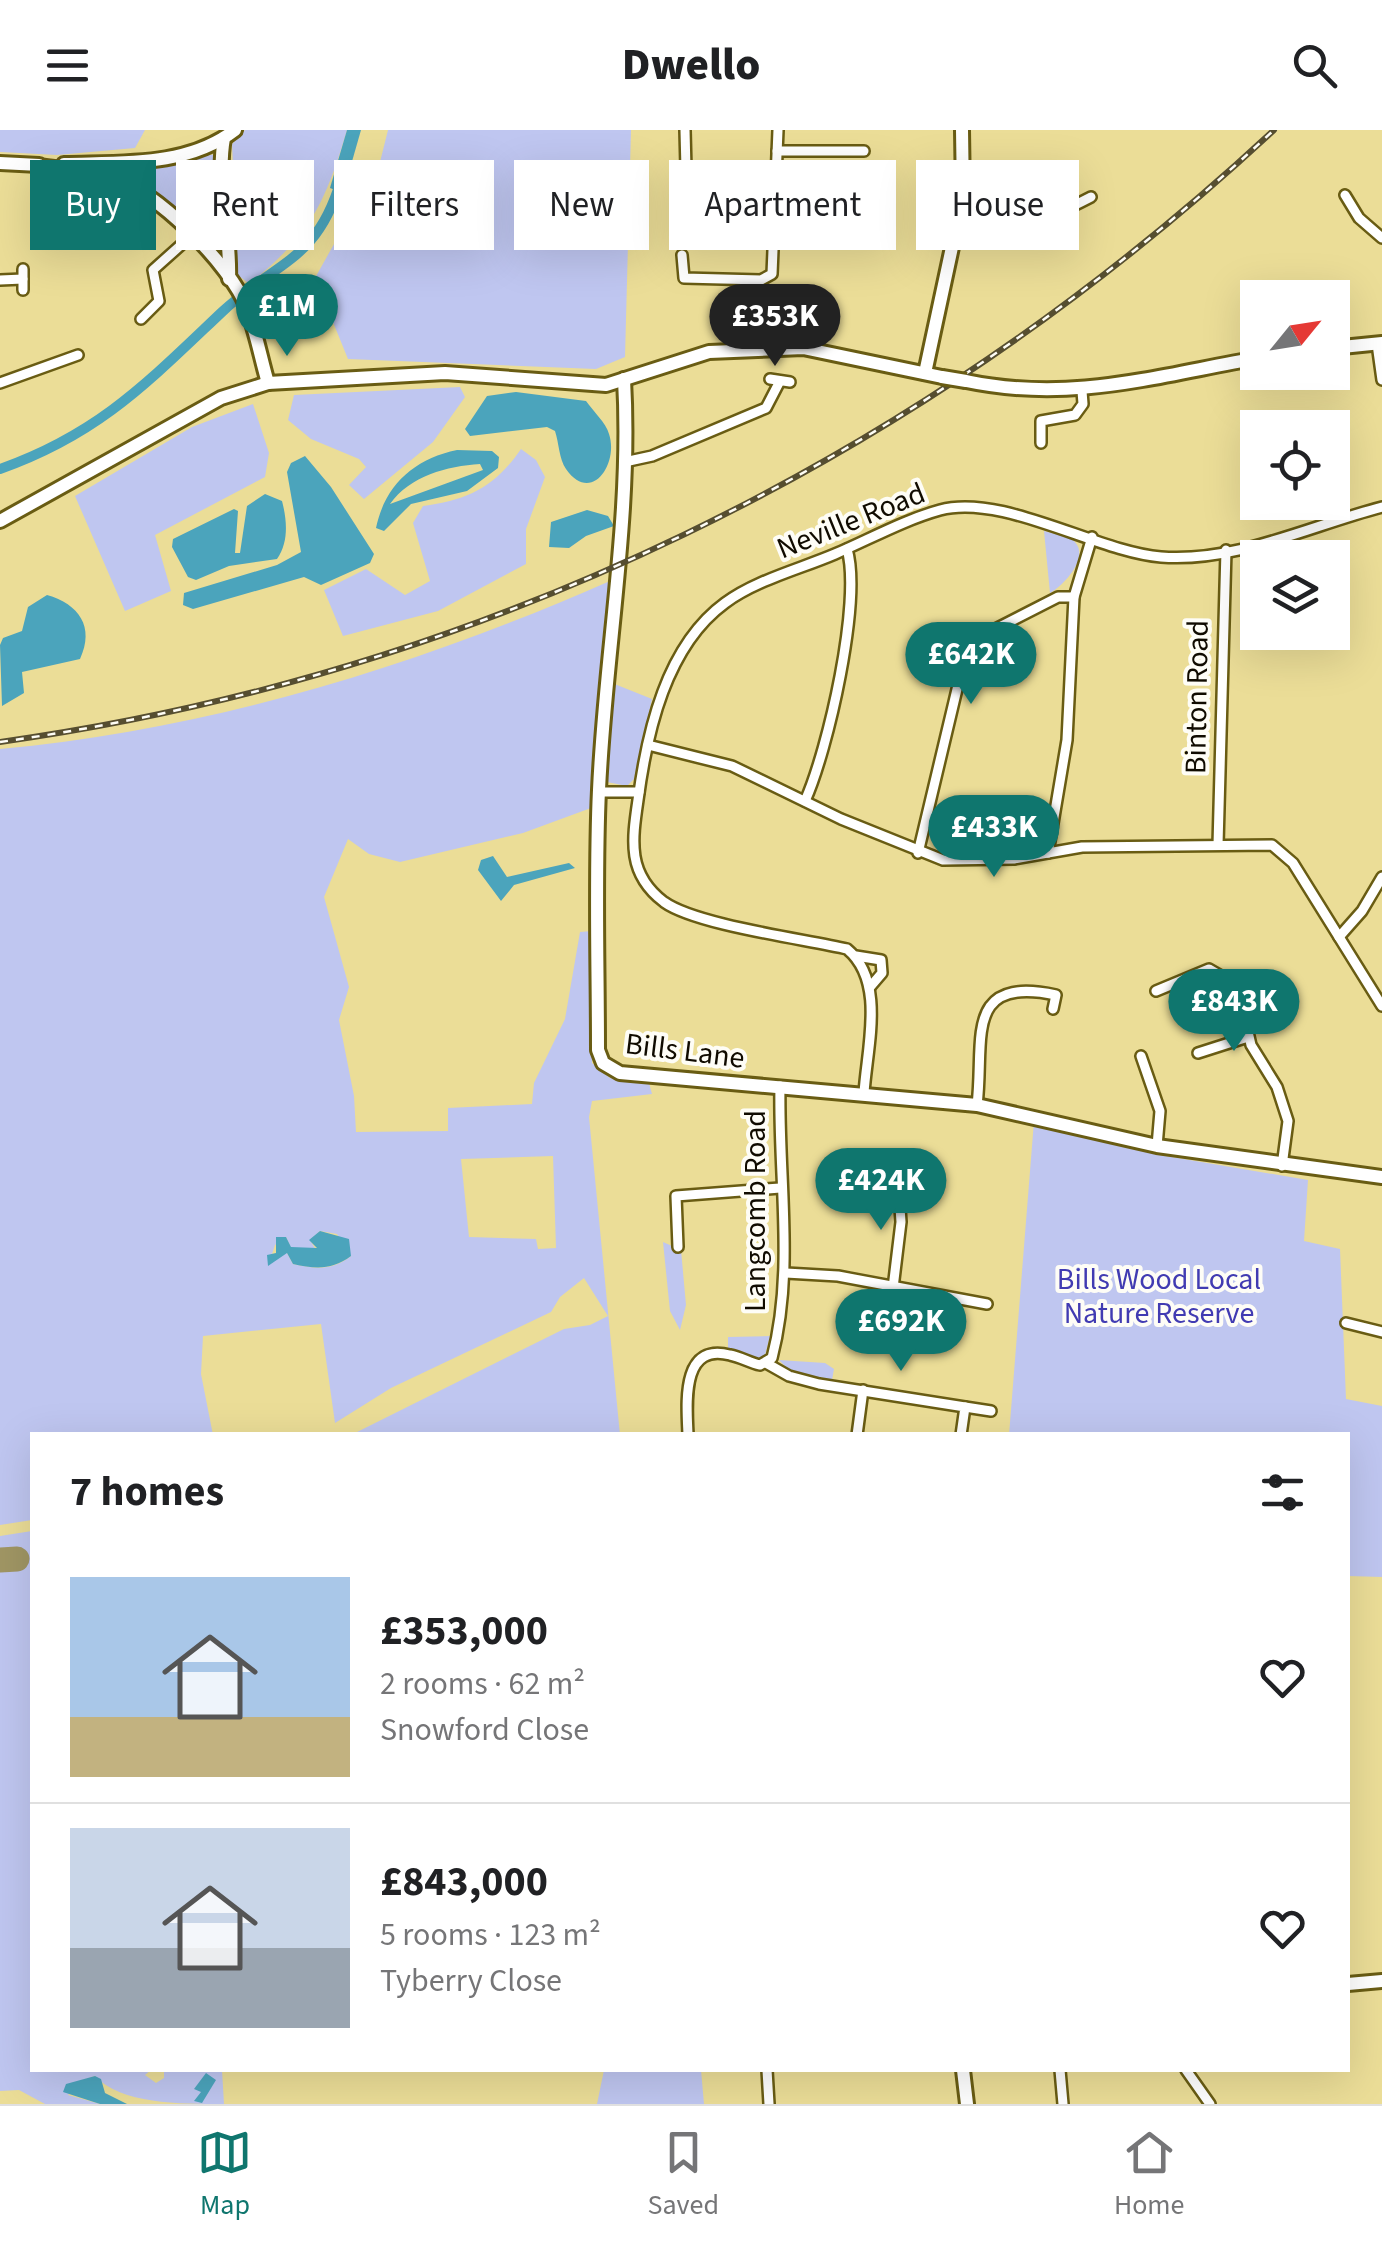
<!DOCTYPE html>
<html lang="en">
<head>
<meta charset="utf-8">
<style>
	body { margin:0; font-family:"Source Sans 3",sans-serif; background:#f2f2f2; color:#202124; height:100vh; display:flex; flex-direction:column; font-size:38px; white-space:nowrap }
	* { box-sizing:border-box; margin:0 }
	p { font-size:32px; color:#757577 }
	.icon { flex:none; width:55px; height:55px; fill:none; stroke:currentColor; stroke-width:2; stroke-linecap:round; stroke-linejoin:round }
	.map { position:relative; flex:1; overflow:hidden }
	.panel { position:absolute; left:30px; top:1302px; width:1320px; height:640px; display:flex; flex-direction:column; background:#fff; border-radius:0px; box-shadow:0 10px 40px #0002 }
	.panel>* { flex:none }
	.top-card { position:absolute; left:30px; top:30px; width:1322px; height:90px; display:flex; gap:20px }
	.needle { width:65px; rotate:60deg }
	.fabs { position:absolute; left:1240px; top:150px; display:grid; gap:20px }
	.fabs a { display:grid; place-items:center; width:110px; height:110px; border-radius:0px; background:#fff; box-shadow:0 10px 40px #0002; font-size:50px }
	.price { position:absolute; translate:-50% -85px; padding:0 22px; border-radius:35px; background:#0f766e; color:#fff; font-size:32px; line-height:65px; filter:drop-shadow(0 2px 5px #0008) }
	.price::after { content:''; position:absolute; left:50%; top:60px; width:30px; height:22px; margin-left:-15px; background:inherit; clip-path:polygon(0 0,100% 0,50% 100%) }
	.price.on { background:#222; color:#fff }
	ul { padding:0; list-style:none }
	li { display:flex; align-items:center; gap:30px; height:250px; padding:0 40px }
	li+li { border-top:2px solid #e0e0e0 }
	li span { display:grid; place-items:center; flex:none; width:280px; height:200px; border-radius:0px; color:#555 }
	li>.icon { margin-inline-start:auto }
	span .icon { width:120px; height:120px; fill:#fffc; stroke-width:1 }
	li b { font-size:42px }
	h2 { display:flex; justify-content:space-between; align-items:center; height:120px; padding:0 40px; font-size:42px }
	.chip { padding:0 35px; border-radius:0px; background:#fff; box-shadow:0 10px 40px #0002; font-size:35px; line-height:90px }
	.chip.on { background:#0f766e; color:#fff }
	header { display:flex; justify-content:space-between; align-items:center; height:130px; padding:0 40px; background:#fff; font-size:45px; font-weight:800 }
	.tabs { display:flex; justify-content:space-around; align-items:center; height:140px; border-top:2px solid #e0e0e0; background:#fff; font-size:28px; color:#757577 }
	.tabs a { display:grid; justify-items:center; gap:5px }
	.tabs .on { color:#0f766e }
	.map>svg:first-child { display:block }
	.green { fill:#bfc6f0; fill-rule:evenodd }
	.water { fill:#4ba4bc; fill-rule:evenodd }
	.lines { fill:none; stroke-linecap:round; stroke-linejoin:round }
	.canal { stroke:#4ba4bc; stroke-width:10 }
	.taxiway { stroke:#a09664; stroke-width:25 }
	.street-casing { stroke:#695c13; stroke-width:14 }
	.secondary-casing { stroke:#695c13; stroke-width:18 }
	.street { stroke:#fff; stroke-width:9 }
	.secondary { stroke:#fff; stroke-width:12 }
	.rail-casing { stroke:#564e30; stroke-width:6 }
	.rail { stroke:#fefdf6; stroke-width:2.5; stroke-dasharray:8; stroke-linecap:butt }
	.secondary-bridge-casing { stroke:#695c13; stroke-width:18; stroke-linecap:butt }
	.secondary-bridge { stroke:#fff; stroke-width:12 }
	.labels { text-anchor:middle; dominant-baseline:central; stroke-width:8; stroke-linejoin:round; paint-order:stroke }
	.street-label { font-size:30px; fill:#100b00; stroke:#fefdf6 }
	.park-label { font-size:30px; fill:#413bb2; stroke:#fefdf6 }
</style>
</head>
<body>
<header><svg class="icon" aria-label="menu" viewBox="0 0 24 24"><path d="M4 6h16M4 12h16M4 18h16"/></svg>Dwello<svg class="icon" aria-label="search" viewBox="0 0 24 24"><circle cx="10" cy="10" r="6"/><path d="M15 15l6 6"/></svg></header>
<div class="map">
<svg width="1382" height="1974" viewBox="0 0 1382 1974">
	<rect width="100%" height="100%" fill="#ebdd97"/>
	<g class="green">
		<polygon points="0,0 145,0 135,18 57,25 0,22"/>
		<path d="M245 0H347C325 74 310 105 249 154L238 145 232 14Z"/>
		<polygon points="388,0 631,0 625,227 596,239 348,229 315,148 380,32"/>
		<polygon points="216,24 225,120 219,126 178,83 117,41"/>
		<polygon points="460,257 465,267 433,312 364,369 349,355 366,337 359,329 311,309 288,290 294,265"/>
		<polygon points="253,274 269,323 265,347 155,405 171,461 125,481 75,366 192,297"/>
		<path d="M521 319 536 330 545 347 526 399V434L438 481 343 506 324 460 366 439 405 465 430 451 413 393 423 376C468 370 495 357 521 319Z"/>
		<path d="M1044 401C1053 404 1068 405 1074 411 1091 427 1063 456 1050 463Z"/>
		<path d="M610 451 591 678 523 703 400 732 369 724 348 709 324 767 349 857 339 890 354 966 356 1002 448 1001V978L532 974 534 953 565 889 580 802 592 801V933L610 948 649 953 652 964 592 971 589 987 620 1305H351L564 1199 590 1195 608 1186 584 1148 560 1167 551 1182 391 1258 335 1293 321 1194 203 1206 201 1244 213 1305H32V1390L0 1395V619C210 600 417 536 610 451ZM553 1026 556 1118 538 1119 536 1109 469 1107 461 1029ZM320 1101 337 1104 351 1126C332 1141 316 1139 293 1134L287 1123 272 1124 275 1115 286 1107 291 1118 316 1120 310 1110Z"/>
		<polygon points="612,553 652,569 634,649 627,656 607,652"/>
		<polygon points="1034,991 1160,1025 1308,1050 1304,1111 1340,1119 1346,1269 1382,1276 1382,1447 1348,1446 1348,1305 1009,1305"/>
		<polygon points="663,1112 681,1120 686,1175 680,1200 670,1181"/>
		<polygon points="770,1206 765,1225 759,1229 728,1218 728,1207"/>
		<polygon points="779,1230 825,1233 834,1239 832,1250 790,1241"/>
		<path d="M32 1401V1940H151L145 1945 156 1953 164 1948V1940H222L224 1974C179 1974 121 1974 95 1946L83 1950 68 1965 100 1974H45L19 1960 0 1961V1406Z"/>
		<polygon points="604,1940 701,1940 704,1974 597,1974"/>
	</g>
	<g class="water">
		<polygon points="347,0 361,0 343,63 330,58"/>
		<path d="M516 262 586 271C593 281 606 293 609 304 619 334 591 375 566 339 559 329 559 313 555 301L547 297 470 306 465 299 487 266Z"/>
		<path d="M457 320 492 321 499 327 498 338 467 361 411 374 384 401 376 398C385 355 414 329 457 320ZM480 334 483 340 390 374C410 346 447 336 480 334Z"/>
		<polygon points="305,326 331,357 374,424 370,433 321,455 304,447 193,479 183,475 184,463 277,435 301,422 287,342 291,333"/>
		<path d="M265 364 282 371C287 390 289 412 277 429L229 436 196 450 188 447 172 417 173 409 234 379 238 381 235 423H240L247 376Z"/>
		<polygon points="587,380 608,386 614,396 586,406 569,418 549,417 551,392"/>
		<path d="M47 465C79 474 95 497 80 529L22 542 24 563 2 576 0 515 3 508 22 501 28 477Z"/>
		<polygon points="493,726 507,747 569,733 575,738 514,755 501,771 478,740 481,730"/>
		<path d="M320 1101 349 1109 351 1126C332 1140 316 1139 293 1134L287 1123 268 1136 267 1125 276 1123V1107H286L291 1117 317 1118 309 1110Z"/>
		<polygon points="206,1943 216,1950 202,1973 194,1971 201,1962 194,1959"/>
		<polygon points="95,1946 101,1949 105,1963 127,1974 100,1974 63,1962 66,1954"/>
	</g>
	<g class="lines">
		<path class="canal" d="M0 339C99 304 148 252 222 182 276 131 317 132 341 50"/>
		<polyline class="taxiway" points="0,1430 17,1429"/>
		<defs>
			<g id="street">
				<polyline points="685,0 687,79"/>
				<polyline points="777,21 864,21"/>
				<polyline points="1345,65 1359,88 1382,108"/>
				<path d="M959 89C1019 99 1037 95 1091 67"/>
				<polyline points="682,125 684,148 761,150 772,144 778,0"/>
				<polyline points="0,150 23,149"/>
				<polyline points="23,160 23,139"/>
				<polyline points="141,189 159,171 153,140 191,106"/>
				<polyline points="1377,214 1382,250"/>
				<polyline points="770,249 790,252"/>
				<polyline points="0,253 78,225"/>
				<polyline points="1041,313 1041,291 1075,285 1083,274 1082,261"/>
				<polyline points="629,331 652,326 766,278 780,251"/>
				<polyline points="648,615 732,636 841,689 943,730 1014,729 1082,717 1272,715 1293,733 1382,876"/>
				<polyline points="599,662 639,662"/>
				<path d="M805 671C828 620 862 471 847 419"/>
				<polyline points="1218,715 1226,420"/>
				<polyline points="918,723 968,513 1058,467 1074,467"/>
				<polyline points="1048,723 1067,610 1074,467 1092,407"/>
				<polyline points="1339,807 1362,781 1382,747"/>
				<polyline points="856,826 881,830 882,843 870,857"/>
				<polyline points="1156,861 1209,839 1228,850 1241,871 1251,915 1277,957 1288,991 1282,1036"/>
				<polyline points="1198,923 1248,907"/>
				<polyline points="1141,926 1160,981 1157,1016"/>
				<path d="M864 963C867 917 886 851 847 819 804 809 696 795 664 772 627 744 632 711 638 670 647 602 666 516 725 473 756 450 800 439 835 424 870 409 904 390 940 380 1003 363 1097 422 1161 427 1235 433 1312 395 1382 377"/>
				<path d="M977 975C985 911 962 845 1056 865L1053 879"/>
				<polyline points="678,1117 676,1066 780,1058"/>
				<polyline points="786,1143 838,1146 987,1174"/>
				<polyline points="893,1158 901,1092 898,1049"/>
				<polyline points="1346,1193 1382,1202"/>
				<polyline points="766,1233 789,1246 819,1254 965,1277 961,1305"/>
				<polyline points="965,1277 991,1281"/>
				<path d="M688 1305C687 1275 680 1212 730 1225 741 1227 750 1233 760 1235L772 1228C795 1140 778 1047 780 956"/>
				<polyline points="857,1305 863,1260"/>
				<polyline points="767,1940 769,1974"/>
				<polyline points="1060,1940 1063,1974"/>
				<polyline points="1186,1940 1210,1974"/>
			</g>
			<g id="secondary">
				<path d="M224 8C216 54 231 102 229 149"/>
				<polyline points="0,33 39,35"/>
				<path d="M64 34C122 32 187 37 235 0"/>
				<path d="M34 35C58 40 86 39 110 46 155 59 231 135 247 178 256 202 261 229 268 253"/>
				<polyline points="1332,218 1382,213"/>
				<polyline points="925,243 963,66 962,0"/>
				<path d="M624 249C632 388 605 522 599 660 595 746 598 834 598 920L603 933 620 943 977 975 1157 1016 1382 1047"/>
				<path d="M966 251C1071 273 1155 246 1258 228"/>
				<polyline points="0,391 221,268 268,253 445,243 606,255 709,222 803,218 942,247"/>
				<polyline points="1348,1854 1382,1851"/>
				<polyline points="963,1940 967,1974"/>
			</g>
		</defs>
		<use href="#street" class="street-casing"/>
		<use href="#secondary" class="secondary-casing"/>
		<use href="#street" class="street"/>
		<use href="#secondary" class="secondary"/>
		<defs>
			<path id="rail" d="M0 612C480 545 919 330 1274 0"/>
		</defs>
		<use href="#rail" class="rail-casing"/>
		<use href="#rail" class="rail"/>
		<defs>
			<polyline id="secondary-bridge" points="942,247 966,251"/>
		</defs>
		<use href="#secondary-bridge" class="secondary-bridge-casing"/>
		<use href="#secondary-bridge" class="secondary-bridge"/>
	</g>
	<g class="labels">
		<g class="street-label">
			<text transform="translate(851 391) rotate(-22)">Neville Road</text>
			<text transform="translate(1197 567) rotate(-89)">Binton Road</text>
			<text transform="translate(685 921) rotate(7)">Bills Lane</text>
			<text transform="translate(755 1081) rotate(-90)">Langcomb Road</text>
		</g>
		<g class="park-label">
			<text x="1159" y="1149">Bills Wood Local<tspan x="1159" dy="34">Nature Reserve</tspan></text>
		</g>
	</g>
</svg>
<div class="fabs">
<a><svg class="needle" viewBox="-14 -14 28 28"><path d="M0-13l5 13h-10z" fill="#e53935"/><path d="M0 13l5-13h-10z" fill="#757577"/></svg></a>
<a><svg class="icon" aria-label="locate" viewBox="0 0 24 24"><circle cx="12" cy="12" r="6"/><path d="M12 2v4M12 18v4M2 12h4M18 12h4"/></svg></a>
<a><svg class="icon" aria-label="layers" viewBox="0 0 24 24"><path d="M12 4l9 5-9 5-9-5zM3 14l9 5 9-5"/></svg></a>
</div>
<b class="price" style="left:287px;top:229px">£1M</b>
<b class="price on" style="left:775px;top:239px">£353K</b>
<b class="price" style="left:971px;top:577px">£642K</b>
<b class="price" style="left:994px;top:750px">£433K</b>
<b class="price" style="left:1234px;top:924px">£843K</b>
<b class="price" style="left:881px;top:1103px">£424K</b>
<b class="price" style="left:901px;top:1244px">£692K</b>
<div class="top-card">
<a class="chip on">Buy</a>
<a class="chip">Rent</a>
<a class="chip">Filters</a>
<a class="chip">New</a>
<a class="chip">Apartment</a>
<a class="chip">House</a>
</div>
<section class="panel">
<h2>7 homes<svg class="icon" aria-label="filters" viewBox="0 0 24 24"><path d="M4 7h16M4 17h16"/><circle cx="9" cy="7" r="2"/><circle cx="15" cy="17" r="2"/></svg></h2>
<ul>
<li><span style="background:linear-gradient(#a9c7e8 70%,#c2b280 0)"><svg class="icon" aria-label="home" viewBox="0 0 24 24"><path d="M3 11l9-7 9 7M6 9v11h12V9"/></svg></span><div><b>£353,000</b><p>2 rooms · 62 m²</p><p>Snowford Close</p></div><svg class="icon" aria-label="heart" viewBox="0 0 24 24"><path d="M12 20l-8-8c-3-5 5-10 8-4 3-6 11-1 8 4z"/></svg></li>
<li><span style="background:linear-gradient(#c9d6e8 60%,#9aa5b1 0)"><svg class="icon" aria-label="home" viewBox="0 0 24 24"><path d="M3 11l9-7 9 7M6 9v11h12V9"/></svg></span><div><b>£843,000</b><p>5 rooms · 123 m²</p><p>Tyberry Close</p></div><svg class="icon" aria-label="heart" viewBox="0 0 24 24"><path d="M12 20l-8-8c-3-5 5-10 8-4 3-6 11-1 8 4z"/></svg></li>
</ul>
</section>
</div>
<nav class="tabs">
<a class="on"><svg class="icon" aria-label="map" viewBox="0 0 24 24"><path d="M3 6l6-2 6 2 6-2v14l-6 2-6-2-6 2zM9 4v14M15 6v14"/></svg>Map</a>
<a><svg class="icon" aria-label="saved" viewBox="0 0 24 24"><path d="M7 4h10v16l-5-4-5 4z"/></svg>Saved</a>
<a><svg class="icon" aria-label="home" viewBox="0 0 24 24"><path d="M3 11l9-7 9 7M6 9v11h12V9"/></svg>Home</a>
</nav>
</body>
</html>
